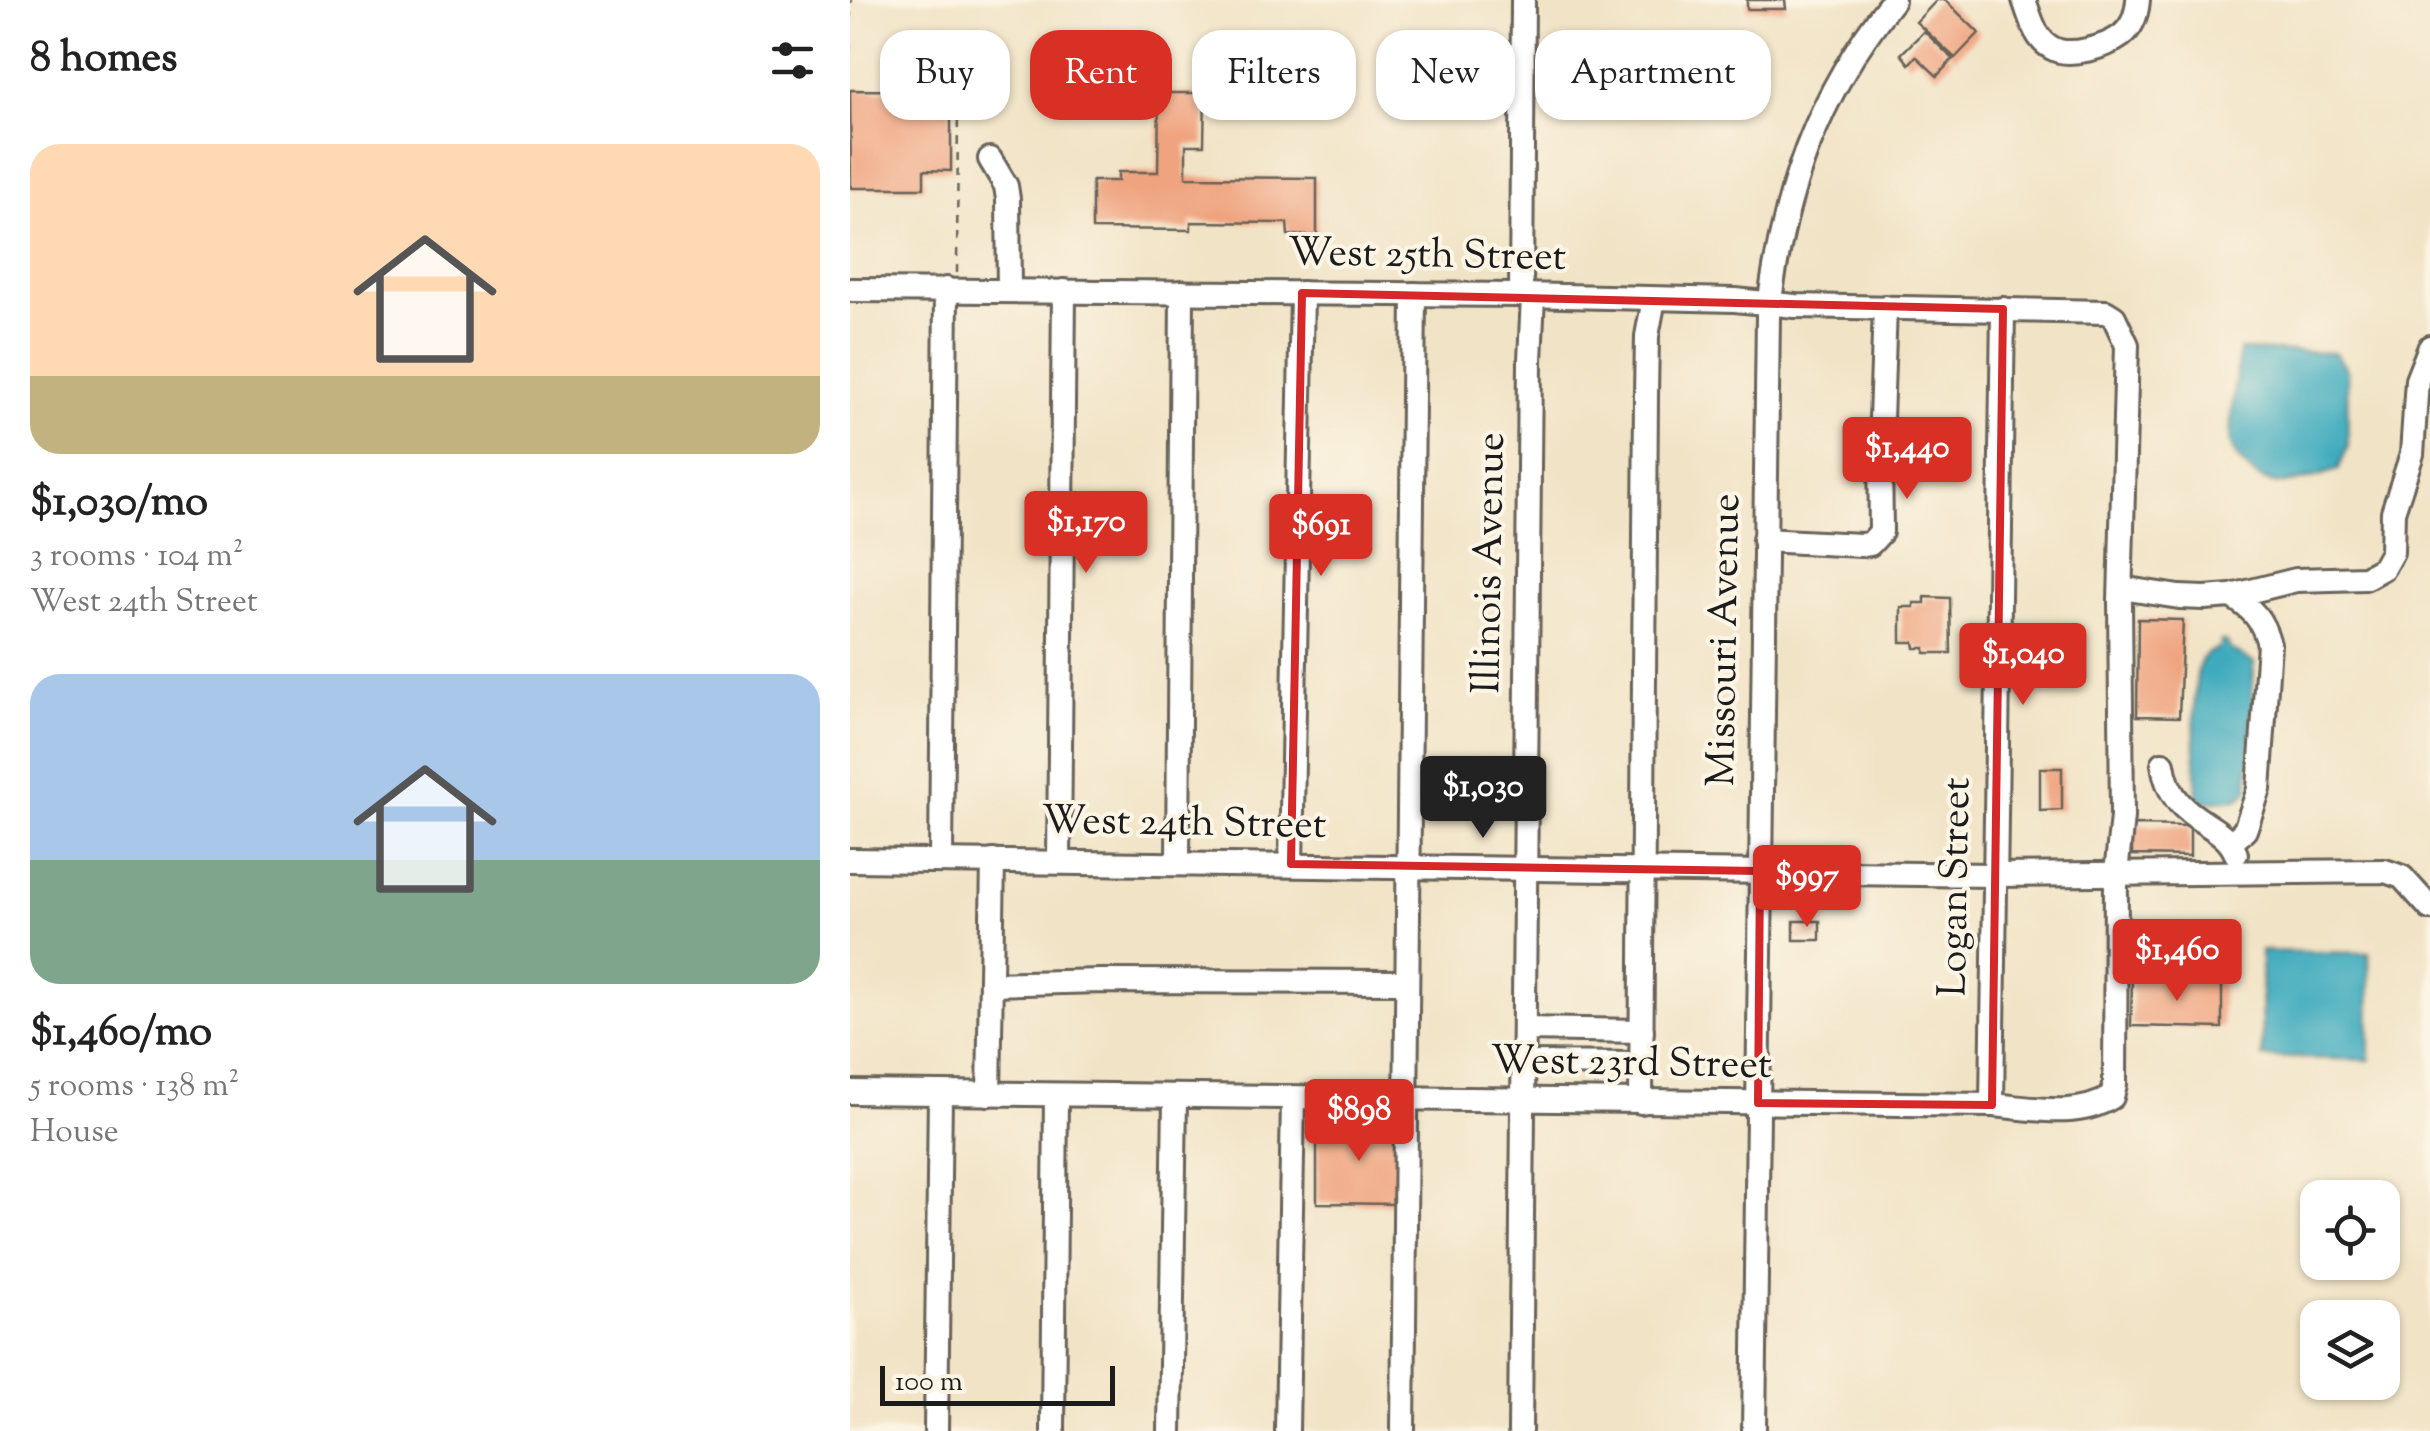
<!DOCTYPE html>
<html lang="en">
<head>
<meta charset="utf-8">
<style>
	body { margin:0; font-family:"Sorts Mill Goudy",serif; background:#f6f6f6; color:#222; height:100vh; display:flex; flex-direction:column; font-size:38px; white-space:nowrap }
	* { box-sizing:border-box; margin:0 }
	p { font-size:32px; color:#767676 }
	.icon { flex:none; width:55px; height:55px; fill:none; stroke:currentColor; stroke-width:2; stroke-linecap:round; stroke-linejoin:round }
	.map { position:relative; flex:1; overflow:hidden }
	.sheet { display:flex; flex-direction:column; background:#fff; width:850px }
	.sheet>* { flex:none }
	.banner { position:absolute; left:30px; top:30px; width:950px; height:90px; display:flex; gap:20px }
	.fabs { position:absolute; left:1450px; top:1180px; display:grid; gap:20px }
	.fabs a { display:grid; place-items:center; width:100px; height:100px; border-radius:20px; background:#fff; box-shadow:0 2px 8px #0004; font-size:50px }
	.scale { position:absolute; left:30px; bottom:25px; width:235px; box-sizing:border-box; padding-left:10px; border:5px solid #1c1c1c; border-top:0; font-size:28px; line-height:35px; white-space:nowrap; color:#1c1c1c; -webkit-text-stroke:8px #fcf5e5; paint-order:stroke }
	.price { position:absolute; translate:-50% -85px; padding:0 22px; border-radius:10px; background:#d93025; color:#fff; font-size:32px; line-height:65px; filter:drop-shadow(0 2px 5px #0008) }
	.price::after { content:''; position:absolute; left:50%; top:60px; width:30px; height:22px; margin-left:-15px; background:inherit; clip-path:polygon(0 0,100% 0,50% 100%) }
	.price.on { background:#222; color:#fff }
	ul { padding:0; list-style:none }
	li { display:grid; align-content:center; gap:20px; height:530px; padding:0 30px }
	li span { display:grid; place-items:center; height:310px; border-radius:30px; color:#555 }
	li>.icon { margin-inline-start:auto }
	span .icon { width:180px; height:180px; fill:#fffc; stroke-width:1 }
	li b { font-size:42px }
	h2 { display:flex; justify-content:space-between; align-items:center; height:120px; padding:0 30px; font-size:42px }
	.pill { padding:0 35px; border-radius:30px; background:#fff; box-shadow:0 2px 8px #0004; font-size:35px; line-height:90px }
	.pill.on { background:#d93025; color:#fff }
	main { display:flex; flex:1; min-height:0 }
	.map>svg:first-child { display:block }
	.water { fill:#3eaabd; stroke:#2d636c; stroke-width:2.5 }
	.building { fill:#efa37e }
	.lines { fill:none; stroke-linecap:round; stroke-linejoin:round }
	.minor-casing { stroke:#676258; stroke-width:28 }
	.path { stroke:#676258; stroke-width:2.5; stroke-dasharray:8 8; stroke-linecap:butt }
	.minor { stroke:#fff; stroke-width:22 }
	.marked { fill:none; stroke:#d62828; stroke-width:8; stroke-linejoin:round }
	.labels { text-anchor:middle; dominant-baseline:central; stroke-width:8; stroke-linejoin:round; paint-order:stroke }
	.street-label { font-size:40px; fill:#1c1c1c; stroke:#fcf5e5 }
</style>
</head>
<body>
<main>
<section class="sheet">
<h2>8 homes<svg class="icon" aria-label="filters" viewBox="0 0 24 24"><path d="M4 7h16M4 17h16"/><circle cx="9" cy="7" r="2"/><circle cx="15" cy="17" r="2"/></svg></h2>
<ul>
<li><span style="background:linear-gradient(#ffd9b3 75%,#c2b280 0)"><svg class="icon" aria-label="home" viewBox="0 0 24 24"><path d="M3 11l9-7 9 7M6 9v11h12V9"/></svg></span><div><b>$1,030/mo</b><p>3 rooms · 104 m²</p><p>West 24th Street</p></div></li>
<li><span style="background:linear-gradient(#a9c7e8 60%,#7fa58c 0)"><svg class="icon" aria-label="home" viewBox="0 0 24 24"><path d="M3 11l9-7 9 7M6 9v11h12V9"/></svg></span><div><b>$1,460/mo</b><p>5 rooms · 138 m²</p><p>House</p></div></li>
</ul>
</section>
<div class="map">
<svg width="1580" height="1431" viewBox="0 0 1580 1431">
	<rect width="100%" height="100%" fill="#fcf5e5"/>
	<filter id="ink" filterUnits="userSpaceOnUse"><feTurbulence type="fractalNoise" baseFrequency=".01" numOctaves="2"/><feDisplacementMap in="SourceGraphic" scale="20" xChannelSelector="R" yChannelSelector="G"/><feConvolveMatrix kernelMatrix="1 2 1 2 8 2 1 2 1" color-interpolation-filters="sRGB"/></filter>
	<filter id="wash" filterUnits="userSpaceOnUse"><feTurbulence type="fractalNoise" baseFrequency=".0048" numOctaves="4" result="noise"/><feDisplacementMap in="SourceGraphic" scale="40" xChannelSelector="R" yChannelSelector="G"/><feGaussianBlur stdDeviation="2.25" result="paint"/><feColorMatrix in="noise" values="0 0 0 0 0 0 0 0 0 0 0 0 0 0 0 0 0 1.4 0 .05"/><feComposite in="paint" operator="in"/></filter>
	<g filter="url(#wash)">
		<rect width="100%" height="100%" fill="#f1e3c6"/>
		<g class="water">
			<path d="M1390 350 1485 353 1497 370 1498 446 1488 470C1469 475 1440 488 1419 482 1404 478 1385 459 1381 444 1378 430 1387 367 1390 350Z"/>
			<path d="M1371 641 1377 642 1380 649 1404 663 1398 791 1388 799 1355 802 1347 796C1346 768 1340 684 1351 661 1355 653 1363 651 1370 647Z"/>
			<polygon points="1411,951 1519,953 1520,1060 1412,1057"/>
		</g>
		<g id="blocks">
			<g class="building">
				<polygon points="897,0 935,0 936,9 897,9"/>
				<polygon points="1087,0 1095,0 1129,33 1105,58 1066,22"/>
				<polygon points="1074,31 1103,59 1087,76 1066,56 1059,64 1051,54"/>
				<rect x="858" y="51" width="22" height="23"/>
				<polygon points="0,90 101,91 101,171 74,170 74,188 1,188"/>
				<polygon points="309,93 355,93 354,145 336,145 336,177 467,178 467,236 438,235 437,223 341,222 341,230 242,229 242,181 268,181 268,172 308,172"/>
				<polygon points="1075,597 1100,598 1101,653 1075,653 1075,648 1065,648 1064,642 1051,642 1051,607 1064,607 1064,603 1075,603"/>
				<polygon points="1288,619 1333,620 1329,717 1287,716"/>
				<polygon points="1190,768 1212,768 1212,810 1190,811"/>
				<polygon points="1282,825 1340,826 1340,856 1282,855"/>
				<rect x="944" y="921" width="26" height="19"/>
				<polygon points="1282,979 1372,981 1372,1028 1281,1026"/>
				<polygon points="504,1122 550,1123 549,1204 467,1203 467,1128 504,1128"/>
			</g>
		</g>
	</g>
	<g filter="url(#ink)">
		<use href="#blocks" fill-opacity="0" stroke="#676258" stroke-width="2.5"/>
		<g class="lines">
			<defs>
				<g id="minor">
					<path d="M1174 0C1180 16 1185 40 1202 48 1219 58 1256 47 1271 36 1283 27 1287 13 1288 0"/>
					<polyline points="140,159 156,186 158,199 159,290"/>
					<path d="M0 290 671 295 885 300 945 306 1256 312 1264 317 1277 345 1270 601 1272 817 1266 874 1265 1084 1262 1097C1226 1119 1182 1108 1142 1105L0 1092"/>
					<polyline points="671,295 673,0"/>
					<polyline points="914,540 1011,545 1020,544 1031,532 1030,447 1035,307"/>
					<polyline points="1271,588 1329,597 1355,598 1381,596 1446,580 1515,578 1533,568 1542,552 1543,512 1562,454 1567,380 1580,347"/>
					<path d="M1381 596C1403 609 1412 619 1419 644L1409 789 1395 830 1381 843"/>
					<path d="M1313 764C1321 824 1373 819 1386 854"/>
					<polyline points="0,860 1144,875 1535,871 1552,877 1580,908"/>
					<polyline points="91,860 96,289"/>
					<polyline points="209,861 214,291"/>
					<polyline points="328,863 332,292"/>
					<polyline points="441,864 452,293"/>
					<polyline points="141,984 251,981 556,982"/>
					<polyline points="674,1029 792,1031"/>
					<polyline points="674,1063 792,1064"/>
					<polyline points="139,1094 143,861"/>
					<polyline points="791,1102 796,395 797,336 804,299"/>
					<polyline points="1142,1105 1153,309"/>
					<polyline points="86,1431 90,1093"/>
					<polyline points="203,1431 206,1095"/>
					<polyline points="320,1431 325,1097"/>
					<polyline points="437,1431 443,1099"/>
					<polyline points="553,1431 564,294"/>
					<polyline points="670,1431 680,360 683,296"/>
					<path d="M904 1431 918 315C933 194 966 96 1043 0"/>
				</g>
			</defs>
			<use href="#minor" class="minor-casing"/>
			<g class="path">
				<polyline points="0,52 1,0"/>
				<polyline points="107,273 108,94"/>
			</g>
			<use href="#minor" class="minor"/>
		</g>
	</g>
	<path class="marked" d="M452 293 1153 309 1142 1105 908 1103 910 871 441 864Z"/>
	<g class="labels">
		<g class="street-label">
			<text transform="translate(577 257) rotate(1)">West 25th Street</text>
			<text transform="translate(641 563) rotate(-89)">Illinois Avenue</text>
			<text transform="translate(876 640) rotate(-89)">Missouri Avenue</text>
			<text transform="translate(334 825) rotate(1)">West 24th Street</text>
			<text transform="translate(1107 887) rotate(-89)">Logan Street</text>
			<text transform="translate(781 1065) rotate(1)">West 23rd Street</text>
		</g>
	</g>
</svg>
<div class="fabs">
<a><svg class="icon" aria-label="locate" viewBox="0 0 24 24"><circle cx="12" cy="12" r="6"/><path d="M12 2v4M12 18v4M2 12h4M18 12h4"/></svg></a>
<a><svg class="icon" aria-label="layers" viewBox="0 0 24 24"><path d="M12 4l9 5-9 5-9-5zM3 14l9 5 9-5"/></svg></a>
</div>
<div class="scale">100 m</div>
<b class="price" style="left:1057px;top:502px">$1,440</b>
<b class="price" style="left:236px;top:576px">$1,170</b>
<b class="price" style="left:471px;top:579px">$691</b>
<b class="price" style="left:1173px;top:708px">$1,040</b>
<b class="price on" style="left:633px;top:841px">$1,030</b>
<b class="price" style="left:957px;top:930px">$997</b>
<b class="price" style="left:1327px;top:1004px">$1,460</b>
<b class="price" style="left:509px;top:1164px">$898</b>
<div class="banner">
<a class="pill">Buy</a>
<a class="pill on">Rent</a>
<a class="pill">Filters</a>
<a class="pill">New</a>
<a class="pill">Apartment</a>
</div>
</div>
</main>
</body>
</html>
